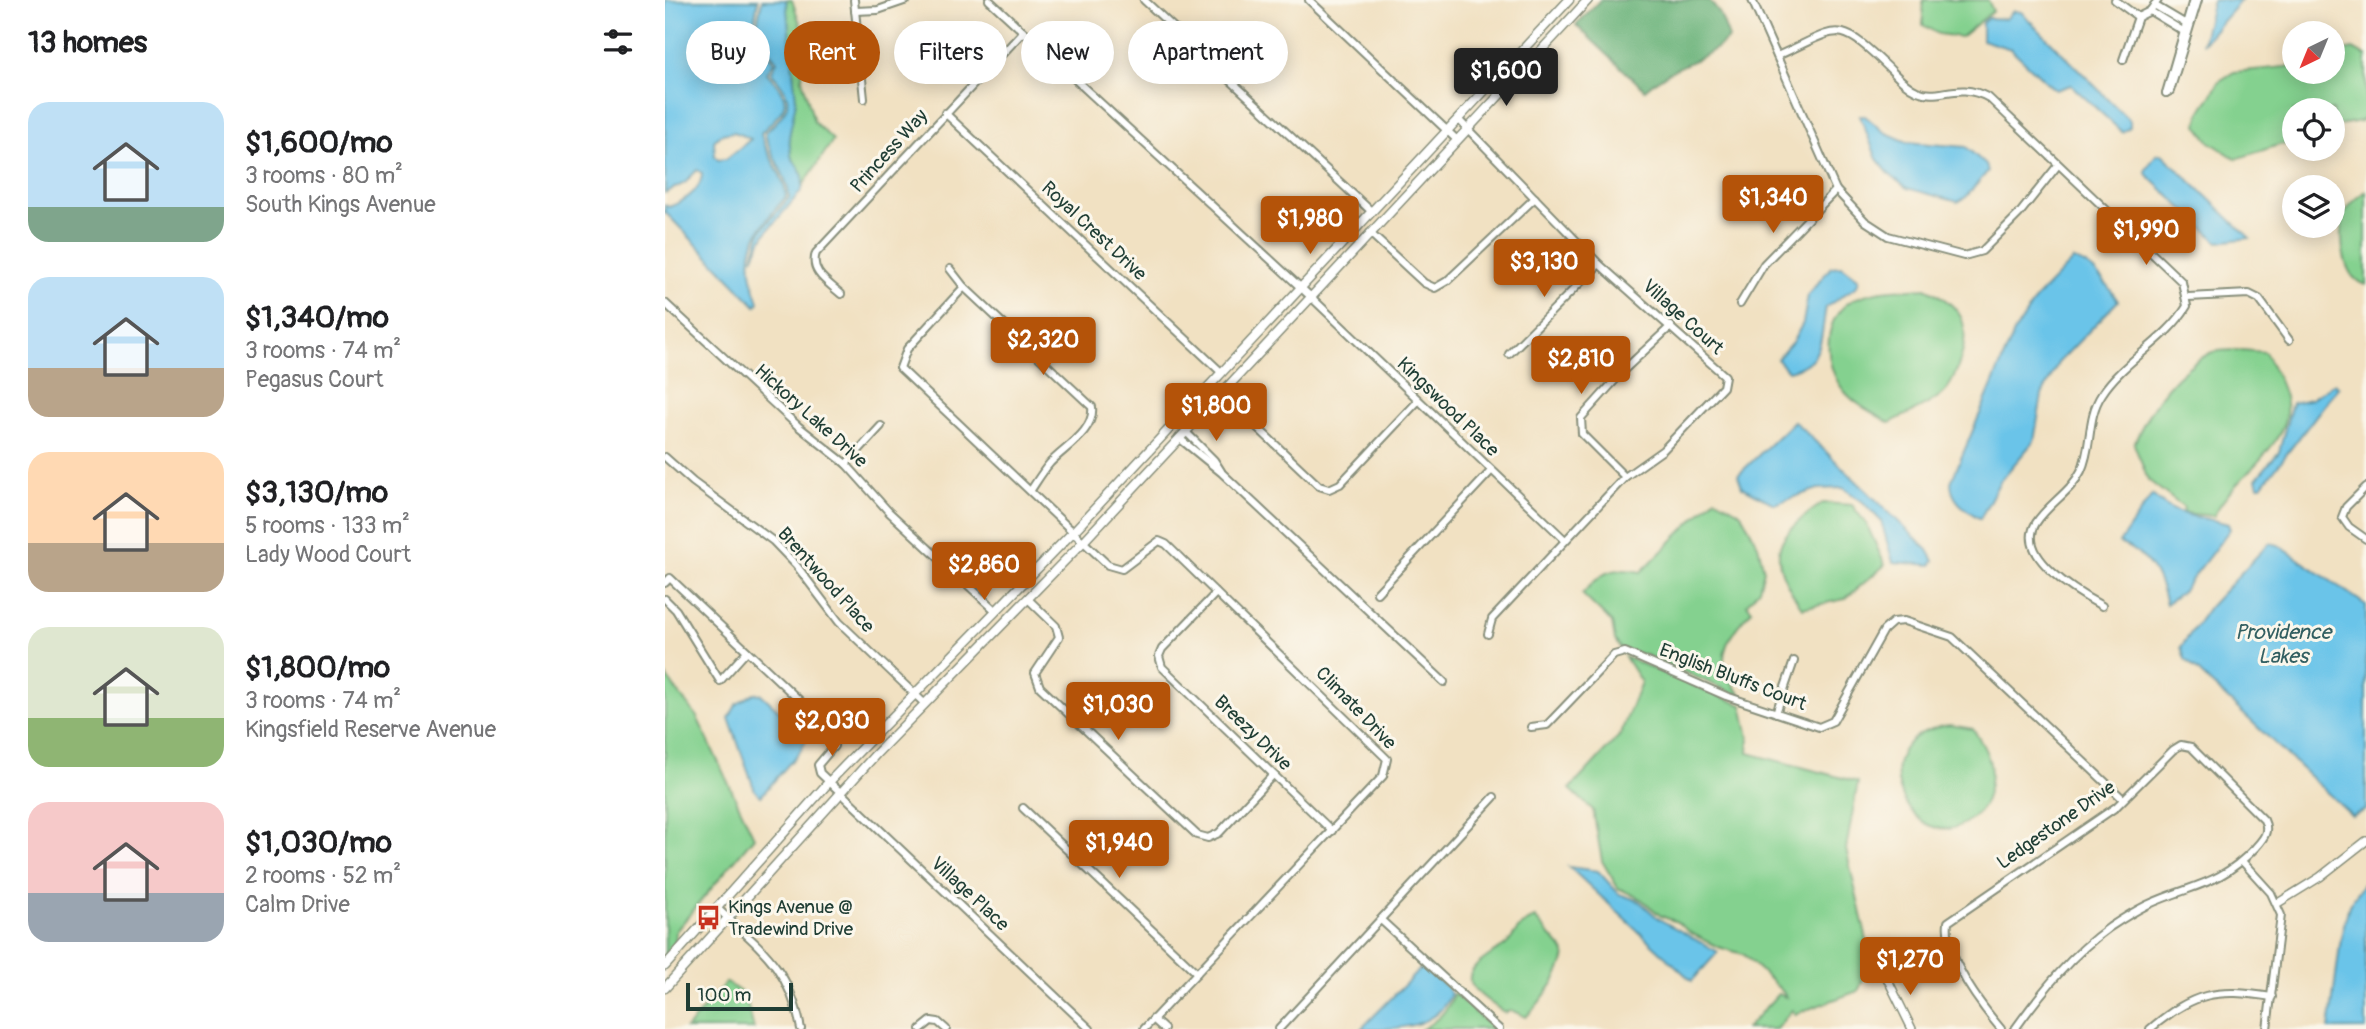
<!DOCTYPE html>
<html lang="en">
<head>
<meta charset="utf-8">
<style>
	body { margin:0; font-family:Pangolin,sans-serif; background:#f2f2f2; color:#202124; height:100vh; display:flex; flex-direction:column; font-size:26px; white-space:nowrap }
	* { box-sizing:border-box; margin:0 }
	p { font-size:23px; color:#757577 }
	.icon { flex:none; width:38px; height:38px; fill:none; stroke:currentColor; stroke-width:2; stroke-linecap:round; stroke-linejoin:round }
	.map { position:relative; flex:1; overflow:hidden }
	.sheet { display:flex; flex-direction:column; background:#fff; width:665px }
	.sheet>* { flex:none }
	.top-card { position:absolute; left:21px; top:21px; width:665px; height:63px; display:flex; gap:14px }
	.needle { width:46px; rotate:223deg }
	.tools { position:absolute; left:1617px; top:21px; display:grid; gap:14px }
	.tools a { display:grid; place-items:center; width:63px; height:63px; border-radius:50%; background:#fff; box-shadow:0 4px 18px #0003; font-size:35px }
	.scale { position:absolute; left:21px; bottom:18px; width:107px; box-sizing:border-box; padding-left:7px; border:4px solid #1f3d34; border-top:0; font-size:19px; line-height:24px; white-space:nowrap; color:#1f3d34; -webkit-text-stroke:5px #fbf7ec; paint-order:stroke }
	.price { position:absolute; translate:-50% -60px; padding:0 16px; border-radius:7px; background:#b45309; color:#fff; font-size:23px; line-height:46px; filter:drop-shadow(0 2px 4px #0008) }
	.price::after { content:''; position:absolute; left:50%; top:42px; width:21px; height:16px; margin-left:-10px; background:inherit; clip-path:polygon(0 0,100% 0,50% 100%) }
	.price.active { background:#222; color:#fff }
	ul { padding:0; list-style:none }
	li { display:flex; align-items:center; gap:21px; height:175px; padding:0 28px }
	li span { display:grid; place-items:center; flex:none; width:196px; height:140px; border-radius:21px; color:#555 }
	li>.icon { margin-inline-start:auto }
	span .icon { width:84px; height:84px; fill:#fffc; stroke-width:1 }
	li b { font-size:30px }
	h2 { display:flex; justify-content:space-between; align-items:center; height:84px; padding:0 28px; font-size:30px }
	.chip { padding:0 24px; border-radius:32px; background:#fff; box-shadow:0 4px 18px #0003; font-size:24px; line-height:63px }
	.chip.active { background:#b45309; color:#fff }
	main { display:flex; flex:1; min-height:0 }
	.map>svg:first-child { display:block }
	.green { fill:#84d18f; stroke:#528762; stroke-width:2 }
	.forest { fill:#6bb37a; stroke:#457857; stroke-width:2 }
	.water { fill:#6bc4e9; stroke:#45808e; stroke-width:2; fill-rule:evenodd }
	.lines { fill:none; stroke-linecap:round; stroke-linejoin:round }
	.minor-casing { stroke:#888f7b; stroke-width:10 }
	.tertiary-casing { stroke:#888f7b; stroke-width:10 }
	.secondary-casing { stroke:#888f7b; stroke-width:11 }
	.minor { stroke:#fff; stroke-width:6 }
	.tertiary { stroke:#fff; stroke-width:7 }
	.secondary { stroke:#fff; stroke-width:8 }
	.labels { text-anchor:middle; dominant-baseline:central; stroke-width:6; stroke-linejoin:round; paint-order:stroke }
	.street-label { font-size:19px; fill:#1f3d34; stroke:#fbf7ec }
	.poi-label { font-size:19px; fill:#1f3d34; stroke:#fbf7ec; text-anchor:start }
	.water-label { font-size:21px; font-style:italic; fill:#325f61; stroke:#fbf7ec }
</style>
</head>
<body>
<main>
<section class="sheet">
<h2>13 homes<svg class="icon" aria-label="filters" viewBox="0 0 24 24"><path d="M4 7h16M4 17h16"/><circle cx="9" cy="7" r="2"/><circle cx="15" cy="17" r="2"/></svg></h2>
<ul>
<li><span style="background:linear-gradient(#bfe0f5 75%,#7fa58c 0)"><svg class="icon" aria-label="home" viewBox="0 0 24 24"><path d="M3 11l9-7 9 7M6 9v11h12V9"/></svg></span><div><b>$1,600/mo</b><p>3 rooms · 80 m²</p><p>South Kings Avenue</p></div></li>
<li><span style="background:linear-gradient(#bfe0f5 65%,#b9a48a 0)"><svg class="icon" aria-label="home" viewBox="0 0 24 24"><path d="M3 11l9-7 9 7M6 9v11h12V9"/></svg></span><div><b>$1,340/mo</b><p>3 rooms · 74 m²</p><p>Pegasus Court</p></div></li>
<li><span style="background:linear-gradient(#ffd9b3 65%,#b9a48a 0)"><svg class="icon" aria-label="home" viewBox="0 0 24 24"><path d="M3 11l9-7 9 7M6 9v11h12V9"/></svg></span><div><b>$3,130/mo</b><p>5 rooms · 133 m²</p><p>Lady Wood Court</p></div></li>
<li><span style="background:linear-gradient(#dfe7d0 65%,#8fb573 0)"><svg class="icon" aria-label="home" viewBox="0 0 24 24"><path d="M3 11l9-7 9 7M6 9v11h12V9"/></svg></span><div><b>$1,800/mo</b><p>3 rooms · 74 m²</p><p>Kingsfield Reserve Avenue</p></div></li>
<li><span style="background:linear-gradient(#f6c9c9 65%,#9aa5b1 0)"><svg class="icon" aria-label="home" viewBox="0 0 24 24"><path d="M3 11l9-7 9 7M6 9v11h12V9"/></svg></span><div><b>$1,030/mo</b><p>2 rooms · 52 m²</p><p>Calm Drive</p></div></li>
</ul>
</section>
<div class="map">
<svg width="1701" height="1029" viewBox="0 0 1701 1029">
	<rect width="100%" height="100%" fill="#fbf7ec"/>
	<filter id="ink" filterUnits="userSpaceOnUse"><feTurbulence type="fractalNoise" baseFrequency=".0143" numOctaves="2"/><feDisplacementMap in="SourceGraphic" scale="14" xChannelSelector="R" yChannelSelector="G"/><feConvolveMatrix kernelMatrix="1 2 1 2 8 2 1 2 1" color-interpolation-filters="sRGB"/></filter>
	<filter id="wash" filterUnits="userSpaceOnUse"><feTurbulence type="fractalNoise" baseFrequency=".00686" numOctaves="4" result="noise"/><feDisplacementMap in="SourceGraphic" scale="28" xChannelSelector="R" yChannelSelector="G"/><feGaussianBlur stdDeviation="1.57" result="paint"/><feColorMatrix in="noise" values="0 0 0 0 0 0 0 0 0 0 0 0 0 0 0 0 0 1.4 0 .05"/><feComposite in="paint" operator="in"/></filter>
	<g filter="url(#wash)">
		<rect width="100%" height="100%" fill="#f1e1c2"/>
		<g class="green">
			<polygon points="121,0 127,0 140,38 137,78 149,122 168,140 137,187 138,176 126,156 124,137 131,101"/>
			<polygon points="1258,0 1323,0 1328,11 1296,37 1273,34 1258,25"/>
			<path d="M1688 49 1701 56V116L1696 121 1668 126V110H1629V145L1617 144 1571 159 1545 142 1532 125C1535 103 1547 101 1553 82L1569 72 1629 66V72H1668V53Z"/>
			<path d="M1701 191V285C1677 279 1674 238 1679 216 1682 206 1693 197 1701 191Z"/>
			<path d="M1261 288C1296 306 1307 322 1295 361 1291 372 1287 386 1277 394 1264 406 1241 414 1225 423 1210 414 1192 406 1180 392 1158 367 1156 319 1186 301 1208 288 1237 290 1261 288Z"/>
			<path d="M1577 350 1600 352C1607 367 1619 386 1621 403 1627 446 1566 478 1549 516L1518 513 1519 508 1483 480 1469 444C1484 408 1508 372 1545 353 1553 349 1567 351 1577 350Z"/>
			<path d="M1050 498 1076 513 1093 545 1099 570 1094 589 1082 604 1087 610C1072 625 1051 651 1062 674 1065 682 1073 689 1077 697L980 655 956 649 950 640 947 623 917 594C937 572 946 566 976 572Z"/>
			<path d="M1158 503 1187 505 1202 525 1220 565 1180 599 1137 608C1127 593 1112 571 1114 552 1115 533 1144 512 1158 503Z"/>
			<polygon points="960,657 1077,705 1084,737 1083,753 1193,782 1181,849 1203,945 1204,968 1193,991 1130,1014 1127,1010 1111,1029 1081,1029 1113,994 1121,997 1118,992 1078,954 1053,947 1024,932 1012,922 996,916 976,899 953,888 937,861 928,810 905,789 955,735 976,682"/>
			<polygon points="0,675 32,717 89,837 11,931 10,947 0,959"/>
			<path d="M1285 725 1308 729C1325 754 1331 769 1321 799 1318 809 1309 818 1300 823 1245 856 1188 737 1285 725Z"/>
			<path d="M870 918 900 952C900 971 875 1003 861 1017L846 1010 840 1013C798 984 789 976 838 947 851 939 847 927 870 918Z"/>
			<polygon points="61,982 80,995 89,1029 21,1029"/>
			<path d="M789 993 828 1029H757C773 1020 783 1011 789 993Z"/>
		</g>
		<path class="forest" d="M935 0H1044L1055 14 1064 38C1037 64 1008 63 980 90L911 25Z"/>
		<g class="water">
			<path d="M0 0H93L87 36 109 62 102 73C131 104 121 107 96 133 100 155 120 174 121 197 88 234 75 252 94 302L91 306 0 212V205L4 207C19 201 37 190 37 173L32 170 20 183 0 193ZM69 132 86 139 61 159 53 160 50 156 49 141 56 134Z"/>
			<path d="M97 0H121L131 101 124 137 126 156 138 176 137 190 99 235 88 258 96 230 124 198C123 174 104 156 100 133 124 110 133 100 106 73L112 61 90 34Z"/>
			<polygon points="1548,0 1576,0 1537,44"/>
			<polygon points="1348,11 1356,12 1465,121 1465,127 1457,132 1406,85 1390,90 1346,49 1317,40 1317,23 1323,18 1341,19"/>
			<polygon points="1195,116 1200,116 1219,132 1242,142 1301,147 1321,165 1323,171 1301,197 1293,202 1242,188 1225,175 1212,159"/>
			<polygon points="1497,154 1585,238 1553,242 1482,175 1480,171 1491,155"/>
			<path d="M1408 260C1427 263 1443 285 1453 301L1393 363 1377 395 1369 441 1335 481 1315 519C1300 509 1286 501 1286 482L1349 333 1371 298Z"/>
			<path d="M1177 266 1194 279 1192 286 1161 307C1155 338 1160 363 1123 371L1112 359 1128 341 1138 323 1143 295 1166 267Z"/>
			<polygon points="1669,383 1673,387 1597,486 1593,486 1591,479 1614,452 1627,403 1646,399"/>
			<polygon points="1129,421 1263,550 1269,561 1266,565 1228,562 1216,521 1198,502 1178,488 1153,489 1109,504 1077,487 1073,475"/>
			<path d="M1487 495C1515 520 1530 514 1563 524L1565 529 1517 592 1501 604C1494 574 1484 555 1454 543Z"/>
			<polygon points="1604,543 1613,545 1701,605 1701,810 1687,816 1520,659 1516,647 1545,606"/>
			<polygon points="89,693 96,694 143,737 136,750 96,796 90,791 64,718 71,705"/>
			<polygon points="904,867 933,871 954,894 974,901 994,919 1053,952 1027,981"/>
			<polygon points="1701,880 1701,1029 1664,1029 1676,937 1684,905"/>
			<path d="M756 968 781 986 786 994C771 1029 733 1029 696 1029Z"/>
		</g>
	</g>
	<g filter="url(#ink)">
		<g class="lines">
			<defs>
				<g id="minor">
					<polyline points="189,0 199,99"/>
					<polyline points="324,0 646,297 899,539"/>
					<polyline points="479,0 706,211"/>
					<polyline points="644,0 792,140"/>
					<polyline points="1087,0 1171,190 1200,221 1223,236 1299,256 1317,251 1354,214 1393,165"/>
					<polyline points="1450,0 1473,17"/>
					<polyline points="1489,5 1521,24"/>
					<polyline points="190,11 213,10 242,0"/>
					<polyline points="1485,11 1518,31"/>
					<path d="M1112 56C1175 28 1171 17 1223 67 1232 76 1240 86 1252 91 1276 101 1291 80 1324 98L1517 282 1522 306C1501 341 1459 360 1437 394 1421 418 1428 446 1416 471 1406 492 1383 504 1371 523 1350 556 1413 593 1437 606"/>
					<polyline points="1458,60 1473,17 1485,11 1493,0"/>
					<polyline points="1501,93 1505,91 1533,0"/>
					<polyline points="1501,93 1528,0"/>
					<polyline points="280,113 556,372"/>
					<polyline points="793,119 934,264 1060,376 1058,387 998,450 960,477 827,619 823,634"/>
					<polyline points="705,233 759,283 770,288 782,281 870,198"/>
					<path d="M285 269 299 287 427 407C430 431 400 447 385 463 378 471 372 481 366 490"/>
					<polyline points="299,287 242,349 235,368 443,565 457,569 494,541 501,544 722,759 718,776 479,1029"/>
					<path d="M176 294C164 283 144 272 151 253L358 32"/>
					<polyline points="1523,297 1584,294 1594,299 1624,340"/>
					<polyline points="0,303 133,426 181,464 224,512 331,611"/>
					<polyline points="1075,304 1099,264 1171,190"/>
					<polyline points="844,354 934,264"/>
					<polyline points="556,393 654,486 664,489 675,484 753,401"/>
					<polyline points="521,432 549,460 556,471"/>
					<polyline points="514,438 557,473 779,682"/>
					<polyline points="0,457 28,482 108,541 131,565 174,622 260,704"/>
					<polyline points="181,464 216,426"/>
					<polyline points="960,477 917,434 916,418 961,368 1006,326"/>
					<polyline points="1701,487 1681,507 1677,517 1684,527 1701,539"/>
					<polyline points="0,583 5,578 170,734 169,746 153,765 155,773 425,1029"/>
					<polyline points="551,593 497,649 494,656 497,667 667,831"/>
					<polyline points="712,593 826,471"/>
					<polyline points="0,599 11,610 55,681 82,651"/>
					<polyline points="363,599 391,626 394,637 370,673 375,687 532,835 543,838 554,833 608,775"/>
					<polyline points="1111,713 1129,661"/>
					<polyline points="866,727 882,725 949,655 960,652 1061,696 1154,727 1168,721 1219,630 1228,622 1239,621 1287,637 1458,799"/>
					<polyline points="358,808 532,973"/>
					<polyline points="1577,861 1606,893 1616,915 1602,1029"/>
					<path d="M52 908C96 949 124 966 136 1029"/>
					<polyline points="716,920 834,1029"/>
					<polyline points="488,1019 499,1029"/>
					<polyline points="256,1029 266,1021 273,1022 281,1029"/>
					<polyline points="614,1029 829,797"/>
					<path d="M1336 1029C1315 1004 1279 957 1283 922L1451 807 1508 750 1516 745 1526 747 1599 820C1605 832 1598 839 1590 848 1553 887 1527 884 1482 905 1470 911 1457 919 1445 927 1407 954 1377 991 1350 1029"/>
					<path d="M1485 1029C1529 992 1551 988 1607 997"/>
				</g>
				<g id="tertiary">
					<polyline points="1613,903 1655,877 1701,841"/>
					<polyline points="1221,976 1247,1029"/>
				</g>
				<g id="secondary">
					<polyline points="0,966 164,782 409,531 904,0"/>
					<polyline points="0,988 211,754 418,542 923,0"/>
				</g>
			</defs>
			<use href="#minor" class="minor-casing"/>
			<use href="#tertiary" class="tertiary-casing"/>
			<use href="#secondary" class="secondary-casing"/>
			<use href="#minor" class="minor"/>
			<use href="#tertiary" class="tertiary"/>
			<use href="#secondary" class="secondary"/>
		</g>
	</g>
	<defs>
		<symbol id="bus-bare" viewBox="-9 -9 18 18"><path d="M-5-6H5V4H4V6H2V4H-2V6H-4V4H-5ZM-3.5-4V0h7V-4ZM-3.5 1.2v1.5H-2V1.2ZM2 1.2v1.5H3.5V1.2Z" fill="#c8321e" stroke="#fbf7ec" stroke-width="2.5" paint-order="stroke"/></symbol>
	</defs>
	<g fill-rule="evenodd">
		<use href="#bus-bare" x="26" y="900" width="35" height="35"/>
	</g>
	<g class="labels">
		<g class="street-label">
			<text transform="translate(224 151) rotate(-48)">Princess Way</text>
			<text transform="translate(429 231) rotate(43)">Royal Crest Drive</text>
			<text transform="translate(1018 317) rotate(42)">Village Court</text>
			<text transform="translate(783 407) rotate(44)">Kingswood Place</text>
			<text transform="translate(146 416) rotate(42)">Hickory Lake Drive</text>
			<text transform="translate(161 580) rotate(48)">Brentwood Place</text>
			<text transform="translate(1068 677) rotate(21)">English Bluffs Court</text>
			<text transform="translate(691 708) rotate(46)">Climate Drive</text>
			<text transform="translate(588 733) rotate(44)">Breezy Drive</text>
			<text transform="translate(1391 825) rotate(-35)">Ledgestone Drive</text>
			<text transform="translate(305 894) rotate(43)">Village Place</text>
		</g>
		<g class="poi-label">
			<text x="63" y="907">Kings Avenue @<tspan x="63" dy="22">Tradewind Drive</tspan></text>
		</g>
		<g class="water-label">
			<text x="1618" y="632">Providence<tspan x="1618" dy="24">Lakes</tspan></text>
		</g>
	</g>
</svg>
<div class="tools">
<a><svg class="needle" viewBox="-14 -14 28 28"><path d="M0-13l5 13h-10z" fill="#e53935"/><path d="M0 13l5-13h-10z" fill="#757577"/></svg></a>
<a><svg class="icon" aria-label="locate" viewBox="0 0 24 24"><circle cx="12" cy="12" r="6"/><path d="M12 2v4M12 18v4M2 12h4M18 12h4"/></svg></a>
<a><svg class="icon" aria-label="layers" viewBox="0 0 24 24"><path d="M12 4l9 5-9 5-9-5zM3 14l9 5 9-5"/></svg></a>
</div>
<div class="scale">100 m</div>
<b class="price active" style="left:841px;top:108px">$1,600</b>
<b class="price" style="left:1108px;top:235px">$1,340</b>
<b class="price" style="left:645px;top:256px">$1,980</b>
<b class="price" style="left:1481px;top:267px">$1,990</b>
<b class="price" style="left:879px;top:299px">$3,130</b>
<b class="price" style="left:378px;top:377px">$2,320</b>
<b class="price" style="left:916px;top:396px">$2,810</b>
<b class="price" style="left:551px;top:443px">$1,800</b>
<b class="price" style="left:319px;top:602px">$2,860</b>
<b class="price" style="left:453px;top:742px">$1,030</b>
<b class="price" style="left:167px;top:758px">$2,030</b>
<b class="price" style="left:454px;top:880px">$1,940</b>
<b class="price" style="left:1245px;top:997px">$1,270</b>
<div class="top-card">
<a class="chip">Buy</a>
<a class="chip active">Rent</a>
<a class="chip">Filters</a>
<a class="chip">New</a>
<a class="chip">Apartment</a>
</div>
</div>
</main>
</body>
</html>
